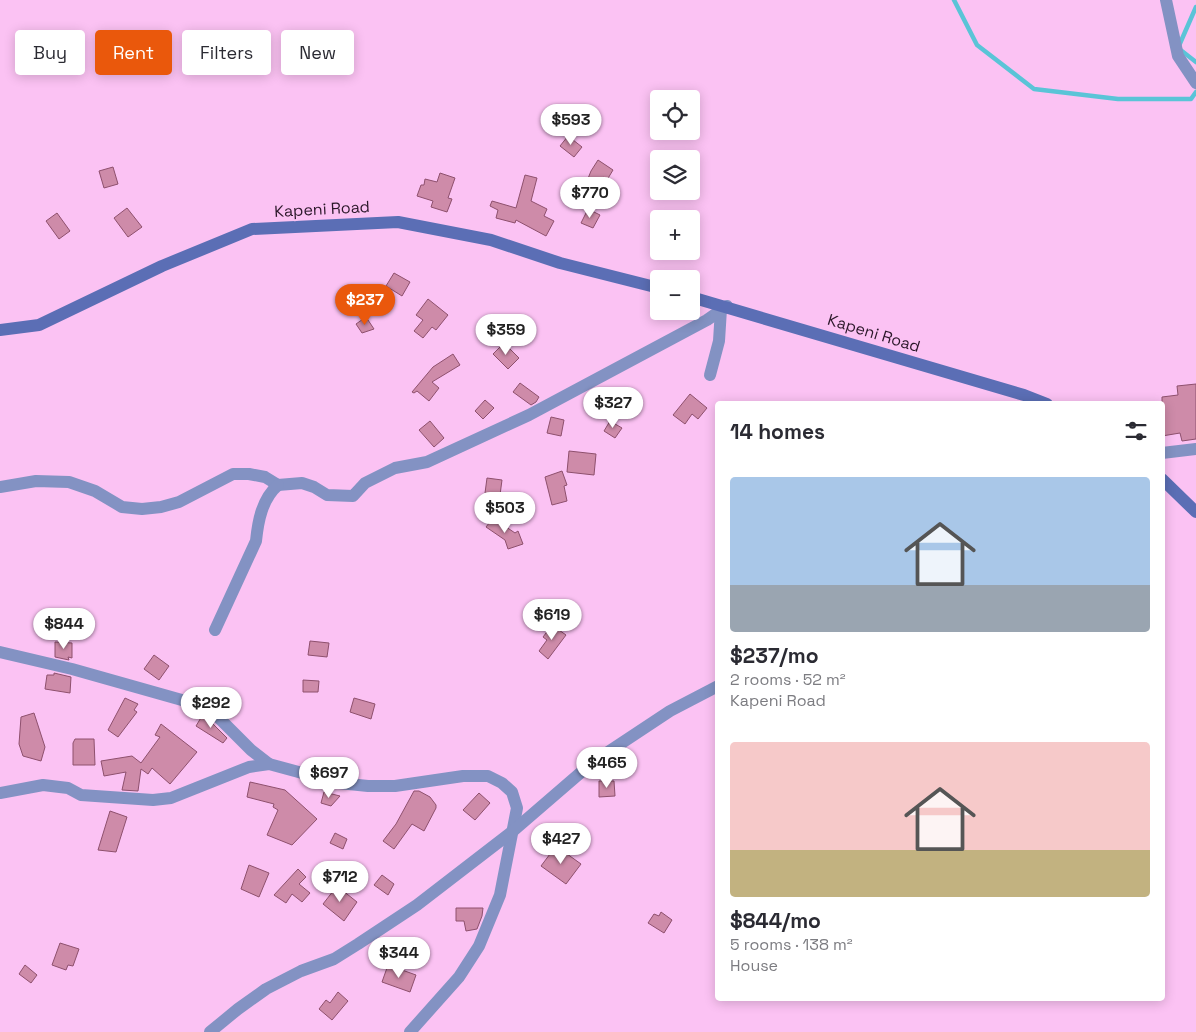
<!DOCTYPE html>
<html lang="en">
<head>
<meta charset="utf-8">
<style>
	body { margin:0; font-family:"Space Grotesk",sans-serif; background:#f2f2f3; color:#2b2b33; height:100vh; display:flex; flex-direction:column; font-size:19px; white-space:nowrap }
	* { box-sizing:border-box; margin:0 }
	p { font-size:16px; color:#7c7c81 }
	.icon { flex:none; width:28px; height:28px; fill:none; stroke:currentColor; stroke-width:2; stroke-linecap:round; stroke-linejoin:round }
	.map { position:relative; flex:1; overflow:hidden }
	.panel { position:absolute; left:715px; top:401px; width:450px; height:600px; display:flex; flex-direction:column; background:#fff; border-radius:5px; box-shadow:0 2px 12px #0003 }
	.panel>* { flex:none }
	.banner { position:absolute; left:15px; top:30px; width:475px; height:45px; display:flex; gap:10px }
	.buttons { position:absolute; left:650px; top:90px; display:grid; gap:10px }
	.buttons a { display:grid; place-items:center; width:50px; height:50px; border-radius:5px; background:#fff; box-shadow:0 2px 12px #0003; font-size:25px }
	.price { position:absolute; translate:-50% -42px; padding:0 11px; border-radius:18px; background:#fff; color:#222; font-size:16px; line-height:32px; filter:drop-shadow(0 1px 2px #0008) }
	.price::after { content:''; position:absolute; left:50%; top:30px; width:15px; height:11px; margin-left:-8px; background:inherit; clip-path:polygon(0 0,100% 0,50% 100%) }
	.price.active { background:#ea580c; color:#fff }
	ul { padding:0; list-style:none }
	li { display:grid; align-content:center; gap:10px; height:265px; padding:0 15px }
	li span { display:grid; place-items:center; height:155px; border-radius:5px; color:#555 }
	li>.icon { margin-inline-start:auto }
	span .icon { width:90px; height:90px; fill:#fffc; stroke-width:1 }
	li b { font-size:21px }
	h2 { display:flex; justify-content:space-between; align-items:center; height:60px; padding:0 15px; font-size:21px }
	.chip { padding:0 18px; border-radius:5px; background:#fff; box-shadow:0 2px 12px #0003; font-size:18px; line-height:45px }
	.chip.active { background:#ea580c; color:#fff }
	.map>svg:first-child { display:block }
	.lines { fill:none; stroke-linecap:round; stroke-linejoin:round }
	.stream { stroke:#5ac4d7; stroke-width:4.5 }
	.building { fill:#ce8ba9; stroke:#8e506d }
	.minor { stroke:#8392c3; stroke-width:12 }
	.secondary { stroke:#5b6eb5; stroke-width:12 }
	.labels { text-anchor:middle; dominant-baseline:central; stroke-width:4; stroke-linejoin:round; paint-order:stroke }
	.street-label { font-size:16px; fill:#2c182a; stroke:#fbc2f3 }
</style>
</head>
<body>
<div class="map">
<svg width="1196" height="1032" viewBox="0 0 1196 1032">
	<rect width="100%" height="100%" fill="#fbc2f3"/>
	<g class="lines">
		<g class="stream">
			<polyline points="954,0 977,45 1034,89 1118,99 1191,99 1196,92"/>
			<polyline points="1196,7 1178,48 1196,62"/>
		</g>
	</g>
	<g class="building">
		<polygon points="568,136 582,147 574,157 560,146"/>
		<polygon points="598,160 613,170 607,180 603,177 590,206 579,201 591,171"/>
		<polygon points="113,167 118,184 104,188 99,171"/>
		<polygon points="440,173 455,178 448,198 452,199 447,212 431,207 433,201 417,196 421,185 424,185 425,179 437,182"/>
		<polygon points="525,175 537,178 531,201 547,209 544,216 554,221 546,236 516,220 515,223 496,218 498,210 490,206 492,201 516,208"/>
		<polygon points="127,208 142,227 128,237 114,218"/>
		<polygon points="588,209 600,215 593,228 581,223"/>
		<polygon points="57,213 70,231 59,239 46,221"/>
		<polygon points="394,273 410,282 402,296 386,286"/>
		<polygon points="428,299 448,315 436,330 432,327 423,338 414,331 423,320 416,315"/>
		<polygon points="366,317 374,329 362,333 356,324"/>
		<polygon points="504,343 519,358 508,369 493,354"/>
		<polygon points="453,354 460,365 432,382 439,388 429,401 417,391 414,393 412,392 433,367"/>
		<polygon points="520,383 539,397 536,402 531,405 513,392"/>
		<polygon points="1196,384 1196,439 1182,441 1180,433 1162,436 1162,397 1178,395 1177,386"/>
		<polygon points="690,394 707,408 698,419 692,414 685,424 673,415"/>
		<polygon points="485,400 494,408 483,419 475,411"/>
		<polygon points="551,417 564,420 561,436 547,433"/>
		<polygon points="430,421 444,438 434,447 419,430"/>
		<polygon points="610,421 622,428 615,438 604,431"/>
		<polygon points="569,451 596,454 594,475 567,472"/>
		<polygon points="562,471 567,485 564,486 567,501 552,505 545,477"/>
		<polygon points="487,478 502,480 500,495 485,493"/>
		<polygon points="493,518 515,533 518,531 523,544 508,549 505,540 486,527"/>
		<polygon points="552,625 566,635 548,659 539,651 547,640 543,637"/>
		<polygon points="310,641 329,643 327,657 308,655"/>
		<polygon points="55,642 72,643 72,658 68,657 69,660 55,657"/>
		<polygon points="154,655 169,666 159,680 144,669"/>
		<polygon points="54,673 71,677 70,693 45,689 47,675 54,675"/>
		<polygon points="303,680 319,681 318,692 303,692"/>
		<polygon points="125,698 138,704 134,710 137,712 118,737 108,730"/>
		<polygon points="354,698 375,704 371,719 350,712"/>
		<polygon points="34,713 45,747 41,761 23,756 19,744 21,717"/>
		<polygon points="202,716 209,720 227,738 223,743 196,726"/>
		<polygon points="161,724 197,752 170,784 152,768 148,774 141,769 138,791 122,790 126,772 104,776 101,761 132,756 141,763 160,737 155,735"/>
		<polygon points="75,739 94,739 95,765 73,765 73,743"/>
		<polygon points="599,781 614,781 615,796 599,797"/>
		<polygon points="250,782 285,790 317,819 292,845 267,835 278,810 273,807 274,804 247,797"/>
		<polygon points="414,791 419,791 430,797 436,805 436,808 424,831 412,824 394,849 383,841 396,824"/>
		<polygon points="324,792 340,796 331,806 321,803"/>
		<polygon points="479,793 490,803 475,820 463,810"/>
		<polygon points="110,811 127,817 116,852 98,850"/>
		<polygon points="335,833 347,839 343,849 330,843"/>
		<polygon points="556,846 581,864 566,884 541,866"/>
		<polygon points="249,865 269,873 259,897 241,889"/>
		<polygon points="298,869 306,877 299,884 310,893 302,902 292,894 286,903 274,895"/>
		<polygon points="382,875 394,884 388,895 374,885"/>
		<polygon points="337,886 357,902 344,921 323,904"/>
		<polygon points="456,908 483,908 482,916 477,929 466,931 464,921 456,921"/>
		<polygon points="661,912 672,920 664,933 648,923 654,914 659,916"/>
		<polygon points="60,943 79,949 73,966 68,965 66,970 52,965"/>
		<polygon points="25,965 37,975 31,983 19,974"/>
		<polygon points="388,965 416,975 410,992 382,982"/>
		<polygon points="338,992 348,1001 332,1020 319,1009 326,1000 330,1003"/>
	</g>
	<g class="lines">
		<g class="minor">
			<polyline points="1166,0 1178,56 1196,83"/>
			<polyline points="710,375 719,341 721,309"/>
			<polyline points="1162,453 1196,449"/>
			<polyline points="0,487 36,481 69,482 95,491 122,507 142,509 161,507 179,502 233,474 249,474 265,477 278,485 302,483 314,487 327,495 353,496 365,483 395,468 427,462 529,415 707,320 727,306"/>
			<path d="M215 630 256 541C258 521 262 499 278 485"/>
			<polyline points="0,652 72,669 196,704 214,713 251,750 269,764"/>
			<polyline points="0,793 43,785 68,788 81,795 153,800 171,798 249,767 269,764 339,783 368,786 395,786 463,776 488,776 502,783 512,792 517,808 500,895 479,946 459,977 410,1032"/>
			<polyline points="210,1032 238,1009 266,989 301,971 334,959 358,944 417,905 513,831 593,762 670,711 718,686"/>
		</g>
		<g class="secondary">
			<polyline points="691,297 1024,395 1047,404"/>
			<polyline points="0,330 39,325 162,266 252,229 398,222 491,240 560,263 659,288"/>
			<polyline points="1162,479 1196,512"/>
		</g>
	</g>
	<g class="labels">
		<g class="street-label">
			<text transform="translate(322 209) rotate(-3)">Kapeni Road</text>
			<text transform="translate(874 333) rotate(17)">Kapeni Road</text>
		</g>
	</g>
</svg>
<div class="buttons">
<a><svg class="icon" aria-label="locate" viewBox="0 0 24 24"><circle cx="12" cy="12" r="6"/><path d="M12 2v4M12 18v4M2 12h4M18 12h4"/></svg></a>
<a><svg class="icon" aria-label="layers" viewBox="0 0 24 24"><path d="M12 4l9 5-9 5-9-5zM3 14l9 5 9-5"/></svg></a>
<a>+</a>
<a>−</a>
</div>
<b class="price" style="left:571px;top:146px">$593</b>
<b class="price" style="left:590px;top:219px">$770</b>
<b class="price active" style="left:365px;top:326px">$237</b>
<b class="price" style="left:506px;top:356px">$359</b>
<b class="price" style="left:613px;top:429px">$327</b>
<b class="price" style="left:505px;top:534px">$503</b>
<b class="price" style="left:552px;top:641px">$619</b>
<b class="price" style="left:64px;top:650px">$844</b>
<b class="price" style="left:211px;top:729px">$292</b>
<b class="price" style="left:607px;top:789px">$465</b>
<b class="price" style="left:329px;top:799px">$697</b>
<b class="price" style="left:561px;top:865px">$427</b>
<b class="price" style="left:340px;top:903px">$712</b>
<b class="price" style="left:399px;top:979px">$344</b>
<div class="banner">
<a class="chip">Buy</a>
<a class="chip active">Rent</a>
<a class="chip">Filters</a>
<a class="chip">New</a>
</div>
<section class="panel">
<h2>14 homes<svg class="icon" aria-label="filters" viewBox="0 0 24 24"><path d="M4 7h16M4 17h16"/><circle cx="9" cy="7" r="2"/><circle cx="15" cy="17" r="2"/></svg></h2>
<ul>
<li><span style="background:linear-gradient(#a9c7e8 70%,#9aa5b1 0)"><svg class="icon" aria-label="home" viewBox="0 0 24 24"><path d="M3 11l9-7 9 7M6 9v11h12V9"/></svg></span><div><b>$237/mo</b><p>2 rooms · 52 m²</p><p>Kapeni Road</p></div></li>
<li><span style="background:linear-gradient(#f6c9c9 70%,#c2b280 0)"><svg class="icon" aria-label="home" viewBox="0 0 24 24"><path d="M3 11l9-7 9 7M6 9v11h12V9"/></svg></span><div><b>$844/mo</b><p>5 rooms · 138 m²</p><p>House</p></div></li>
</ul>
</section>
</div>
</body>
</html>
